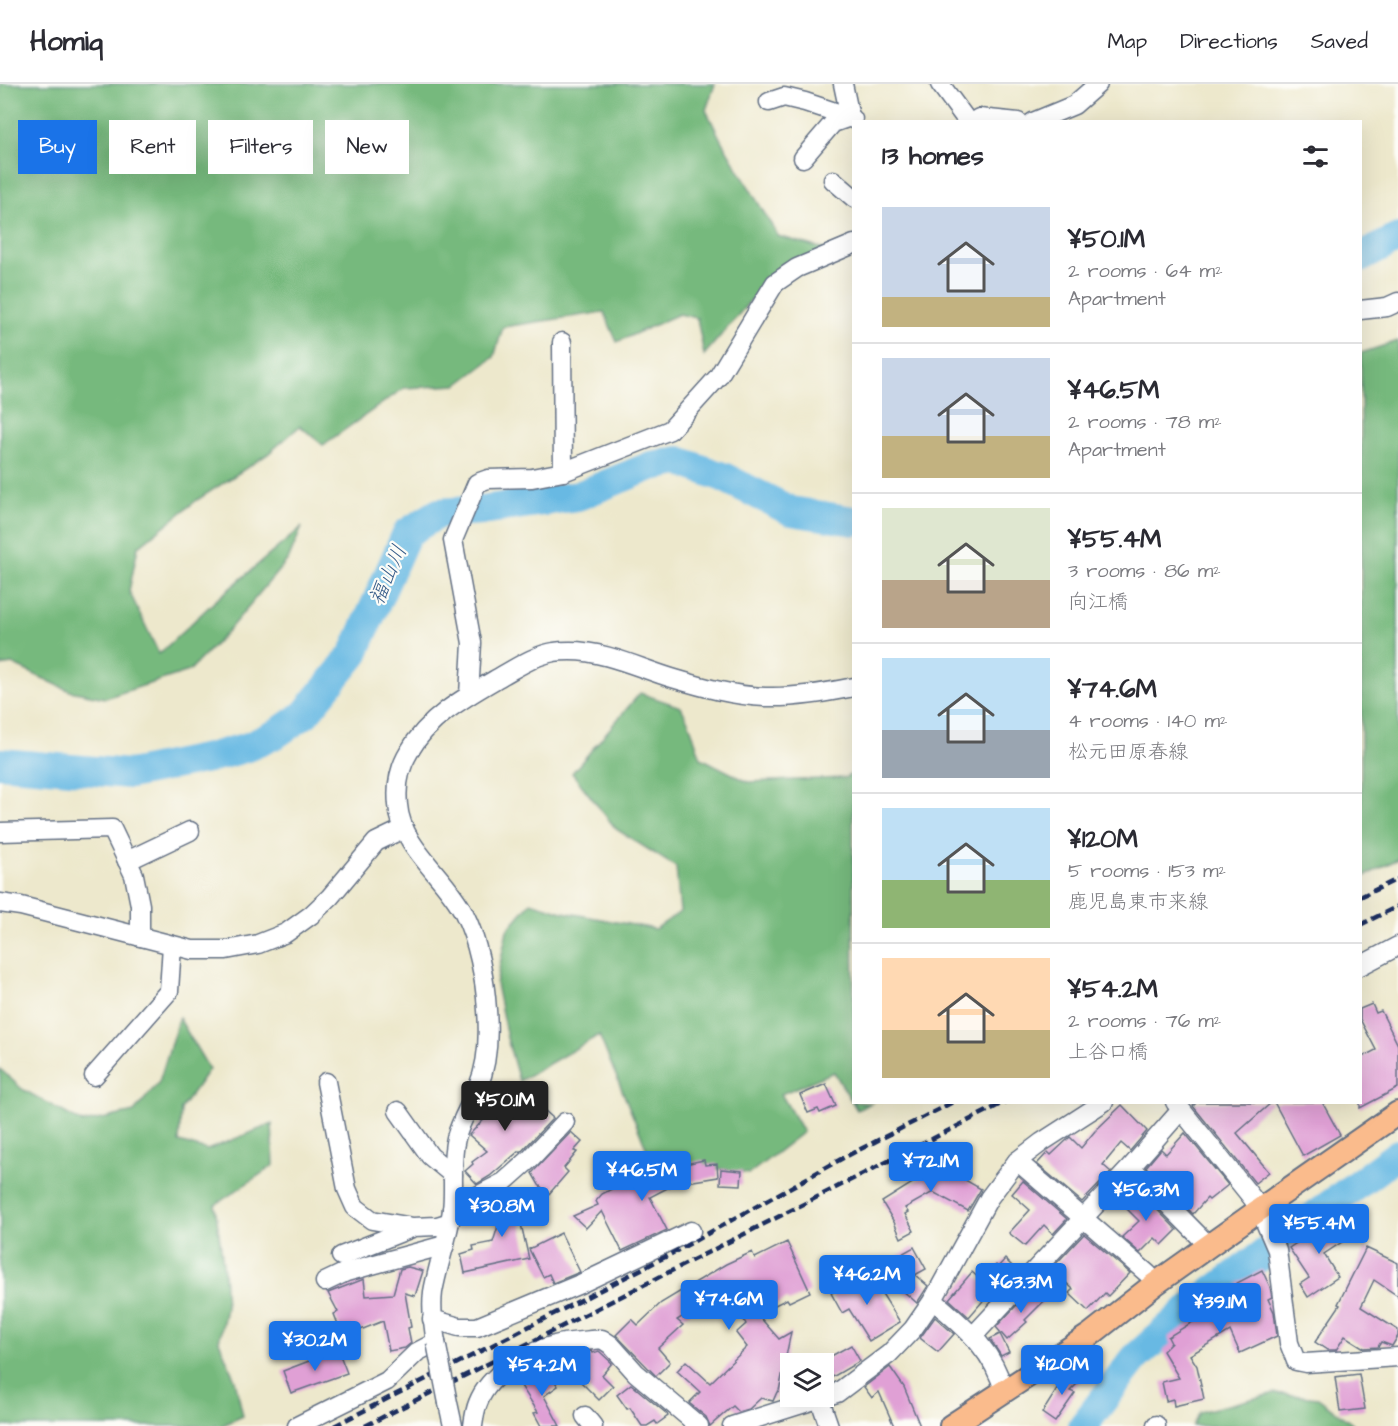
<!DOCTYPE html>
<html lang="en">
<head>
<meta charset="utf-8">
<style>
	body { margin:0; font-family:"Architects Daughter","Klee One",sans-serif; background:#f2f2f3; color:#2b2b33; height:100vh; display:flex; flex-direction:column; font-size:22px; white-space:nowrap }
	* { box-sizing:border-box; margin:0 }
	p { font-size:20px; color:#7c7c81 }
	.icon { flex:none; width:33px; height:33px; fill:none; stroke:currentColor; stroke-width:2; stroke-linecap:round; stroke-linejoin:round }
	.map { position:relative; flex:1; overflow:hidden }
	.side { position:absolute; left:852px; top:36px; width:510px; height:984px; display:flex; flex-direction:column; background:#fff; border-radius:0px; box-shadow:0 6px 24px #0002 }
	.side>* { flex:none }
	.top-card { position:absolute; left:18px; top:36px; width:570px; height:54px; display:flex; gap:12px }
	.fabs { position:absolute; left:780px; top:1269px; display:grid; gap:12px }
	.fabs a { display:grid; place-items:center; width:54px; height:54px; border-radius:0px; background:#fff; box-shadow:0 6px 24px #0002; font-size:30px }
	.price { position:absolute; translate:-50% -51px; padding:0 14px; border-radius:6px; background:#1a73e8; color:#fff; font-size:20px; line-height:39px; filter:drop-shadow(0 2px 3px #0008) }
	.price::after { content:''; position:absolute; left:50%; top:36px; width:18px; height:14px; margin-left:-9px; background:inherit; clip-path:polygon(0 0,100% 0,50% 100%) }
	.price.active { background:#222; color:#fff }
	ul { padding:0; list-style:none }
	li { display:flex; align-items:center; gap:18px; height:150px; padding:0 30px }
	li+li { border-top:2px solid #e1e1e2 }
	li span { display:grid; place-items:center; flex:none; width:168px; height:120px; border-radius:0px; color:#555 }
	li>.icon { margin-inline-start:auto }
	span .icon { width:72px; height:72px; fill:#fffc; stroke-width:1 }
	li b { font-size:26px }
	h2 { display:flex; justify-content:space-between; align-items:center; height:72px; padding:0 30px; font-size:26px }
	.tag { padding:0 21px; border-radius:0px; background:#fff; box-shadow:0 6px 24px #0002; font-size:21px; line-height:54px }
	.tag.active { background:#1a73e8; color:#fff }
	header { display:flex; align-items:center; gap:36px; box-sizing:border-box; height:84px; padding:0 30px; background:#fff; border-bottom:2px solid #e1e1e2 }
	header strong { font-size:28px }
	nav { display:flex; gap:33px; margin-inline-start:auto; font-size:21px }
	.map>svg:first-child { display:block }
	.forest { fill:#76b97d; stroke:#48746e; stroke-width:1.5 }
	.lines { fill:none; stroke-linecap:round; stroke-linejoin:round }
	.river { stroke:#68b9e3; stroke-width:30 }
	.building { fill:#e0a0d5 }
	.minor-casing { stroke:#647084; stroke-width:21 }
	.major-casing { stroke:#647084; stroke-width:26 }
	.minor { stroke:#fff; stroke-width:18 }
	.major { stroke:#fabb8c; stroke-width:22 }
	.rail { stroke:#1b2f5e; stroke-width:4.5; stroke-dasharray:9 4.5; stroke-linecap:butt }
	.minor-bridge-casing { stroke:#647084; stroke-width:21; stroke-linecap:butt }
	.minor-bridge { stroke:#fff; stroke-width:18 }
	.labels { text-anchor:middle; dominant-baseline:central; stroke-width:4.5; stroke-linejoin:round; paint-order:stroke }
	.water-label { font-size:21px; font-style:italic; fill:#325886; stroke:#fdfcf7 }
</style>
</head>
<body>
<header>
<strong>Homiq</strong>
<nav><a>Map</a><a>Directions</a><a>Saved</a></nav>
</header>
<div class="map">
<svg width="1398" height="1342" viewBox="0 0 1398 1342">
	<rect width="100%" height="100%" fill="#fdfcf7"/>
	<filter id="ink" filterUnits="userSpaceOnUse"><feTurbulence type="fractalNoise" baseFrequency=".0167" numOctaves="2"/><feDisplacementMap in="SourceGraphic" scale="12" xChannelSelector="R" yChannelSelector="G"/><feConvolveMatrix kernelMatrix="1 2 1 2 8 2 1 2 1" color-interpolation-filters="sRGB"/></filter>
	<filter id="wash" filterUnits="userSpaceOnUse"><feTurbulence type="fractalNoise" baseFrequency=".008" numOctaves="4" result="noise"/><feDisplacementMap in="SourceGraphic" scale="24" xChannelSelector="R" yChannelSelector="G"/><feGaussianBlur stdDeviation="1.35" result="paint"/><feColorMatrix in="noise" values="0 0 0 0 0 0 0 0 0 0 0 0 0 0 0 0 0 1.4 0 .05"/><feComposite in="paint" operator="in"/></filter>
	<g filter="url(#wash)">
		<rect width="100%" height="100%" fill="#ede8cc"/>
		<g class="forest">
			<polygon points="0,0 715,0 706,26 722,58 778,152 830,167 781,181 704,271 697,234 679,230 617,258 604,228 503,243 494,273 457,301 404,304 323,361 300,342 268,370 197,416 138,463 129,507 159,570 215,517 302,443 289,474 226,549 189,587 105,614 70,607 12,580 0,582"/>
			<polygon points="1398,257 1398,775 1361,794 1361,269"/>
			<polygon points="640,609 681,623 689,639 701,674 748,698 845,694 853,689 854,1018 871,1019 857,1026 834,988 781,1010 803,1048 749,1090 650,1073 599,951 519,997 507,954 496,900 507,846 531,818 563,828 655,845 680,828 676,783 616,745 572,689"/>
			<polygon points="179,934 209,985 181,1025 179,1058 207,1066 272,1040 274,1081 215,1121 224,1187 226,1224 219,1257 235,1296 243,1332 221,1342 0,1342 0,985 22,1005 83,1039 134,1028 159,998"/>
			<polygon points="1275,1309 1318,1314 1355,1342 1192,1342 1200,1328"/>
		</g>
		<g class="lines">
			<g class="river">
				<polyline points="1360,174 1398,154"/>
				<polyline points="0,679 130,690 208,674 248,663 276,650 305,630 353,571 407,449 439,429 482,426 578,412 651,382 679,377 723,393 791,427 854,437"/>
				<polyline points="1083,1342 1135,1274 1188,1226 1398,1070"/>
			</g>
		</g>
		<g id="blocks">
			<g class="building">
				<polygon points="1372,920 1376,929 1381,927 1398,961 1398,1004 1360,1024 1360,974 1376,966 1360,935 1360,925"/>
				<polygon points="502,999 529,1023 534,1017 553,1034 520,1069 519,1067 490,1092 477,1100 465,1087 473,1080 472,1078 487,1067 469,1051 496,1023 487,1015"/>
				<polygon points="826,1000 836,1022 820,1029 818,1025 808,1029 800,1011"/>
				<polygon points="1197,1018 1272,1018 1237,1049 1269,1088 1255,1099 1193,1022"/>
				<polygon points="1274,1018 1322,1018 1340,1051 1303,1072"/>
				<polygon points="1122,1021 1147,1047 1130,1067 1121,1059 1103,1081 1111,1088 1082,1118 1037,1080 1048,1068 1051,1071 1070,1053 1081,1064 1095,1047"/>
				<polygon points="571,1048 582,1058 574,1067 577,1068 564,1084 568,1088 549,1110 539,1101 532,1089"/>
				<polygon points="1185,1049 1228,1101 1209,1116 1207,1114 1193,1130 1146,1083 1161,1065 1166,1070"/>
				<polygon points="947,1075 962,1089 958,1092 981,1105 968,1127 933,1108 905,1124 908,1128 905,1130 914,1147 901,1154 894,1138 882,1118 919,1095 936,1077 941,1081"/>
				<polygon points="704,1076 705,1081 717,1080 718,1093 675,1100 650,1113 667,1146 622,1167 602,1127 586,1144 573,1132 598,1121 596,1117 602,1110 647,1086 648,1088"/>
				<polygon points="721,1085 742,1087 741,1101 720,1100"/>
				<polygon points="1023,1097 1067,1135 1053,1150 1044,1141 1025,1162 1009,1149 1030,1126 1012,1110"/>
				<polygon points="1131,1099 1177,1146 1162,1161 1155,1154 1140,1169 1122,1153 1139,1137 1122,1120 1131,1110 1126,1105"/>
				<polygon points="508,1109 529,1116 521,1140 529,1175 465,1189 461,1170 474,1166 473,1162 493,1158 499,1139 493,1136 501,1112"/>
				<polygon points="1337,1132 1351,1152 1324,1170 1338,1193 1308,1213 1300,1200 1309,1194 1289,1164"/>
				<polygon points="561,1149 580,1188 553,1199 549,1190 543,1193 529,1165"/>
				<polygon points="1084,1150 1130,1189 1108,1212 1105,1209 1088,1227 1069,1209 1073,1205 1051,1185"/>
				<polygon points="787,1158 810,1208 789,1218 787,1215 757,1230 779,1255 791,1248 779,1307 777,1308 773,1317 761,1314 749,1325 739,1328 733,1322 710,1342 706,1333 689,1319 700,1308 677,1287 686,1277 710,1299 747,1263 736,1249 746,1240 727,1205 677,1236 683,1241 658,1264 670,1278 656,1292 616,1251 632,1235 638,1241 661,1219 726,1180 752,1168 755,1174"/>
				<polygon points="914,1163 926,1185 915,1191 928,1202 917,1219 877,1184"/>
				<polygon points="1366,1164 1398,1179 1398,1212 1374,1196 1361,1223 1398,1246 1398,1252 1392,1262 1381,1258 1378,1263 1364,1264 1345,1252 1336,1266 1327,1266 1315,1258 1340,1221 1338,1220"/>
				<polygon points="1005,1175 1018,1188 1000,1206 995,1203 969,1233 949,1215 972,1188 982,1197 996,1181 998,1183"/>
				<polygon points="408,1183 423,1187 415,1212 405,1209 411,1243 408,1244 411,1259 405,1264 389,1267 383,1237 343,1253 334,1230 338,1228 328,1209 364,1195 366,1212 393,1210 400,1185"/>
				<polygon points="1262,1186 1270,1203 1272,1213 1268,1215 1274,1228 1277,1252 1240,1269 1230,1247 1190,1271 1197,1282 1204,1315 1174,1322 1173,1315 1166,1317 1162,1298 1179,1294 1163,1267 1171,1259 1168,1253 1217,1223 1215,1218 1240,1205 1237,1199"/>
				<polygon points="869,1189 900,1238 869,1257 849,1225 842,1229 831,1209"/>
				<polygon points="1034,1203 1046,1215 1025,1236 1027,1238 1007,1256 996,1243"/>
				<polygon points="935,1233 954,1250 938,1268 920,1254"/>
				<polygon points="1000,1250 1009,1268 1001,1272 990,1255"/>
				<polygon points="851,1261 860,1277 824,1298 824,1276"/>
				<polygon points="338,1266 347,1289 291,1309 283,1287"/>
				<polygon points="591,1267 593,1269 599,1267 612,1279 602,1291 613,1302 599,1316 573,1290 584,1278 580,1274 586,1268"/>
				<polygon points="890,1283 904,1303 920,1342 894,1342 879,1308 872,1314 864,1303"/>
				<polygon points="546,1284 558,1302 544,1312 560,1342 541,1342 534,1329 538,1328 521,1302"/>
				<polygon points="1071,1285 1081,1296 1070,1307 1075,1309 1055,1338 1042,1329 1063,1296 1061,1294"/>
				<polygon points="1359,1290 1365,1325 1340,1328 1335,1293"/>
				<polygon points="631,1300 667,1330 668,1332 657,1340 655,1337 647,1342 642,1342 630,1324 627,1325 617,1311"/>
			</g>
		</g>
	</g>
	<g filter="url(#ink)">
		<use href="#blocks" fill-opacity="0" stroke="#647084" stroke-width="1.5"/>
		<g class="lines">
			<defs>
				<g id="minor">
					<polyline points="940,0 968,38"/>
					<polyline points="769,18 784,13 805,18 850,33 843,0"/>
					<polyline points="973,38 979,34 1018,38"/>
					<polyline points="1033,38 1074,21 1098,0"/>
					<polyline points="803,74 833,39 850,33 853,35"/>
					<polyline points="833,96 854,114"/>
					<polyline points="1360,226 1387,223 1398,218"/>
					<polyline points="562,258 563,388"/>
					<polyline points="469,611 472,559 453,456 477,399 488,395 532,394 563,388 670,346 718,293 775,199 797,184 854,160"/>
					<polyline points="0,748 112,745 134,791 140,821 140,853"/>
					<polyline points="127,777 190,747"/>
					<polyline points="0,819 21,822 192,866 226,866 258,860 286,849 311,831 330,813 376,758 403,745"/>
					<polyline points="1360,882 1398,862"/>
					<polyline points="94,992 169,907 172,861"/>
					<polyline points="326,998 347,1105 355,1123 372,1136 413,1143 437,1142 450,1138"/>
					<polyline points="1175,1018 1253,1115 1265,1138 1277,1166 1289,1259 1296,1277 1306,1279 1398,1273"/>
					<polyline points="398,1027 430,1072 453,1091"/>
					<polyline points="1017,1077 1148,1190 1155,1200"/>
					<polyline points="1131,1083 1209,1162"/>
					<polyline points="452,1125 504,1098 531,1074 565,1038"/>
					<polyline points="341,1172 412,1144"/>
					<polyline points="325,1198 346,1188 445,1161"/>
					<path d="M933 1216C964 1243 993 1265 1004 1307"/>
					<polyline points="432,1235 459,1243 477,1243 580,1200 691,1147"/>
					<polyline points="974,1251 1131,1083 1181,1026"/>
					<polyline points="820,1316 829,1342"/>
					<polyline points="448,1319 453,1342"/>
					<polyline points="585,1332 593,1342"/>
					<path d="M297 1342 387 1297 417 1268 436 1258C433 1241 431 1224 433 1208 438 1180 448 1154 452 1126 455 1102 450 1078 456 1054 461 1035 471 1021 478 1003 488 979 489 952 487 926 485 895 478 857 464 829 445 792 401 763 398 721 396 702 399 684 409 668 429 632 469 611 503 591 519 582 536 571 554 568 559 567 565 567 570 567 605 567 639 584 672 594 702 603 734 612 765 613 795 614 824 609 854 603"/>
					<path d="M473 1342C474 1334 475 1326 478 1319 489 1290 526 1268 555 1261 570 1257 587 1257 602 1255L611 1261 636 1289 699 1342"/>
					<polyline points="732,1342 837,1309 889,1270 913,1245 933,1216 989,1114 1017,1077 1042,1058 1104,1018"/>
					<polyline points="1156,1342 1156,1341"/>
				</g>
				<polyline id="major" points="951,1342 1090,1251 1155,1200 1259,1126 1398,1029"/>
			</defs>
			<use href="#minor" class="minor-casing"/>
			<use href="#major" class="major-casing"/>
			<use href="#minor" class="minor"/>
			<use href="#major" class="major"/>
			<g class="rail">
				<polyline points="1360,813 1398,795"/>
				<polyline points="1360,841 1398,822"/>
				<polyline points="334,1342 671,1170 843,1074 953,1018"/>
				<polyline points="365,1342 1005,1018"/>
			</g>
			<defs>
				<polyline id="minor-bridge" points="436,1258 448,1319"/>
			</defs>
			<use href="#minor-bridge" class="minor-bridge-casing"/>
			<use href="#minor-bridge" class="minor-bridge"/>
		</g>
	</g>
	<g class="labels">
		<g class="water-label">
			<text transform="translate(388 491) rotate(-66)">福山川</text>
		</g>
	</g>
</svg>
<div class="fabs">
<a><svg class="icon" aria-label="layers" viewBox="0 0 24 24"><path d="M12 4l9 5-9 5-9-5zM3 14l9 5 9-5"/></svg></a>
</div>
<b class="price active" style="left:505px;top:1048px">¥50.1M</b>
<b class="price" style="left:931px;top:1109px">¥72.1M</b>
<b class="price" style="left:642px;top:1118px">¥46.5M</b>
<b class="price" style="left:1146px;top:1138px">¥56.3M</b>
<b class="price" style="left:502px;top:1154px">¥30.8M</b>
<b class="price" style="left:1319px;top:1171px">¥55.4M</b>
<b class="price" style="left:867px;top:1222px">¥46.2M</b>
<b class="price" style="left:1021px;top:1230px">¥63.3M</b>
<b class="price" style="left:729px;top:1247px">¥74.6M</b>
<b class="price" style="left:1220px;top:1250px">¥39.1M</b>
<b class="price" style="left:315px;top:1288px">¥30.2M</b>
<b class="price" style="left:1062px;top:1312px">¥120M</b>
<b class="price" style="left:542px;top:1313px">¥54.2M</b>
<div class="top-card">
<a class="tag active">Buy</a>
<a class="tag">Rent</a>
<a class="tag">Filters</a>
<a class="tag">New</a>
</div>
<section class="side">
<h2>13 homes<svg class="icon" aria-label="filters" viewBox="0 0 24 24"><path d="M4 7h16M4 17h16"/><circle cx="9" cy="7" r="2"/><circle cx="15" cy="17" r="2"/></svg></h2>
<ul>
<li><span style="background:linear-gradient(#c9d6e8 75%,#c2b280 0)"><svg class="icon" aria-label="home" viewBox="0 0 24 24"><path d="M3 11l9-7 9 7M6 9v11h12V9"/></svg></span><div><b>¥50.1M</b><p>2 rooms · 64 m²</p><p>Apartment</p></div></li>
<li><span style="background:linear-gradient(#c9d6e8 65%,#c2b280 0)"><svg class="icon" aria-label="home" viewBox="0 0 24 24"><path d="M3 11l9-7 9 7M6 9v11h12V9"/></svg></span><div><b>¥46.5M</b><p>2 rooms · 78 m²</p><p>Apartment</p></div></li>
<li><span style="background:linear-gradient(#dfe7d0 60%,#b9a48a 0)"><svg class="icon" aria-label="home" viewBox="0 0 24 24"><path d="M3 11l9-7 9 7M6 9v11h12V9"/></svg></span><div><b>¥55.4M</b><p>3 rooms · 86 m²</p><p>向江橋</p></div></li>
<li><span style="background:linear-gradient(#bfe0f5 60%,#9aa5b1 0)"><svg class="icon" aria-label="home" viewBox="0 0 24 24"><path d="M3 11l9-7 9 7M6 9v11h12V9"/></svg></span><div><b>¥74.6M</b><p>4 rooms · 140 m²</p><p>松元田原春線</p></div></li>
<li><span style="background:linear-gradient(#bfe0f5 60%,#8fb573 0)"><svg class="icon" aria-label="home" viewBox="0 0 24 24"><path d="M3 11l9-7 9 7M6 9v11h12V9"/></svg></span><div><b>¥120M</b><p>5 rooms · 153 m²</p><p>鹿児島東市来線</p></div></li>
<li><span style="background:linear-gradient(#ffd9b3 60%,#c2b280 0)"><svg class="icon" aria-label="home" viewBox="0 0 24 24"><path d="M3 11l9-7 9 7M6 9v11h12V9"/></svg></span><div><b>¥54.2M</b><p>2 rooms · 76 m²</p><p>上谷口橋</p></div></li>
</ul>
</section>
</div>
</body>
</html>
